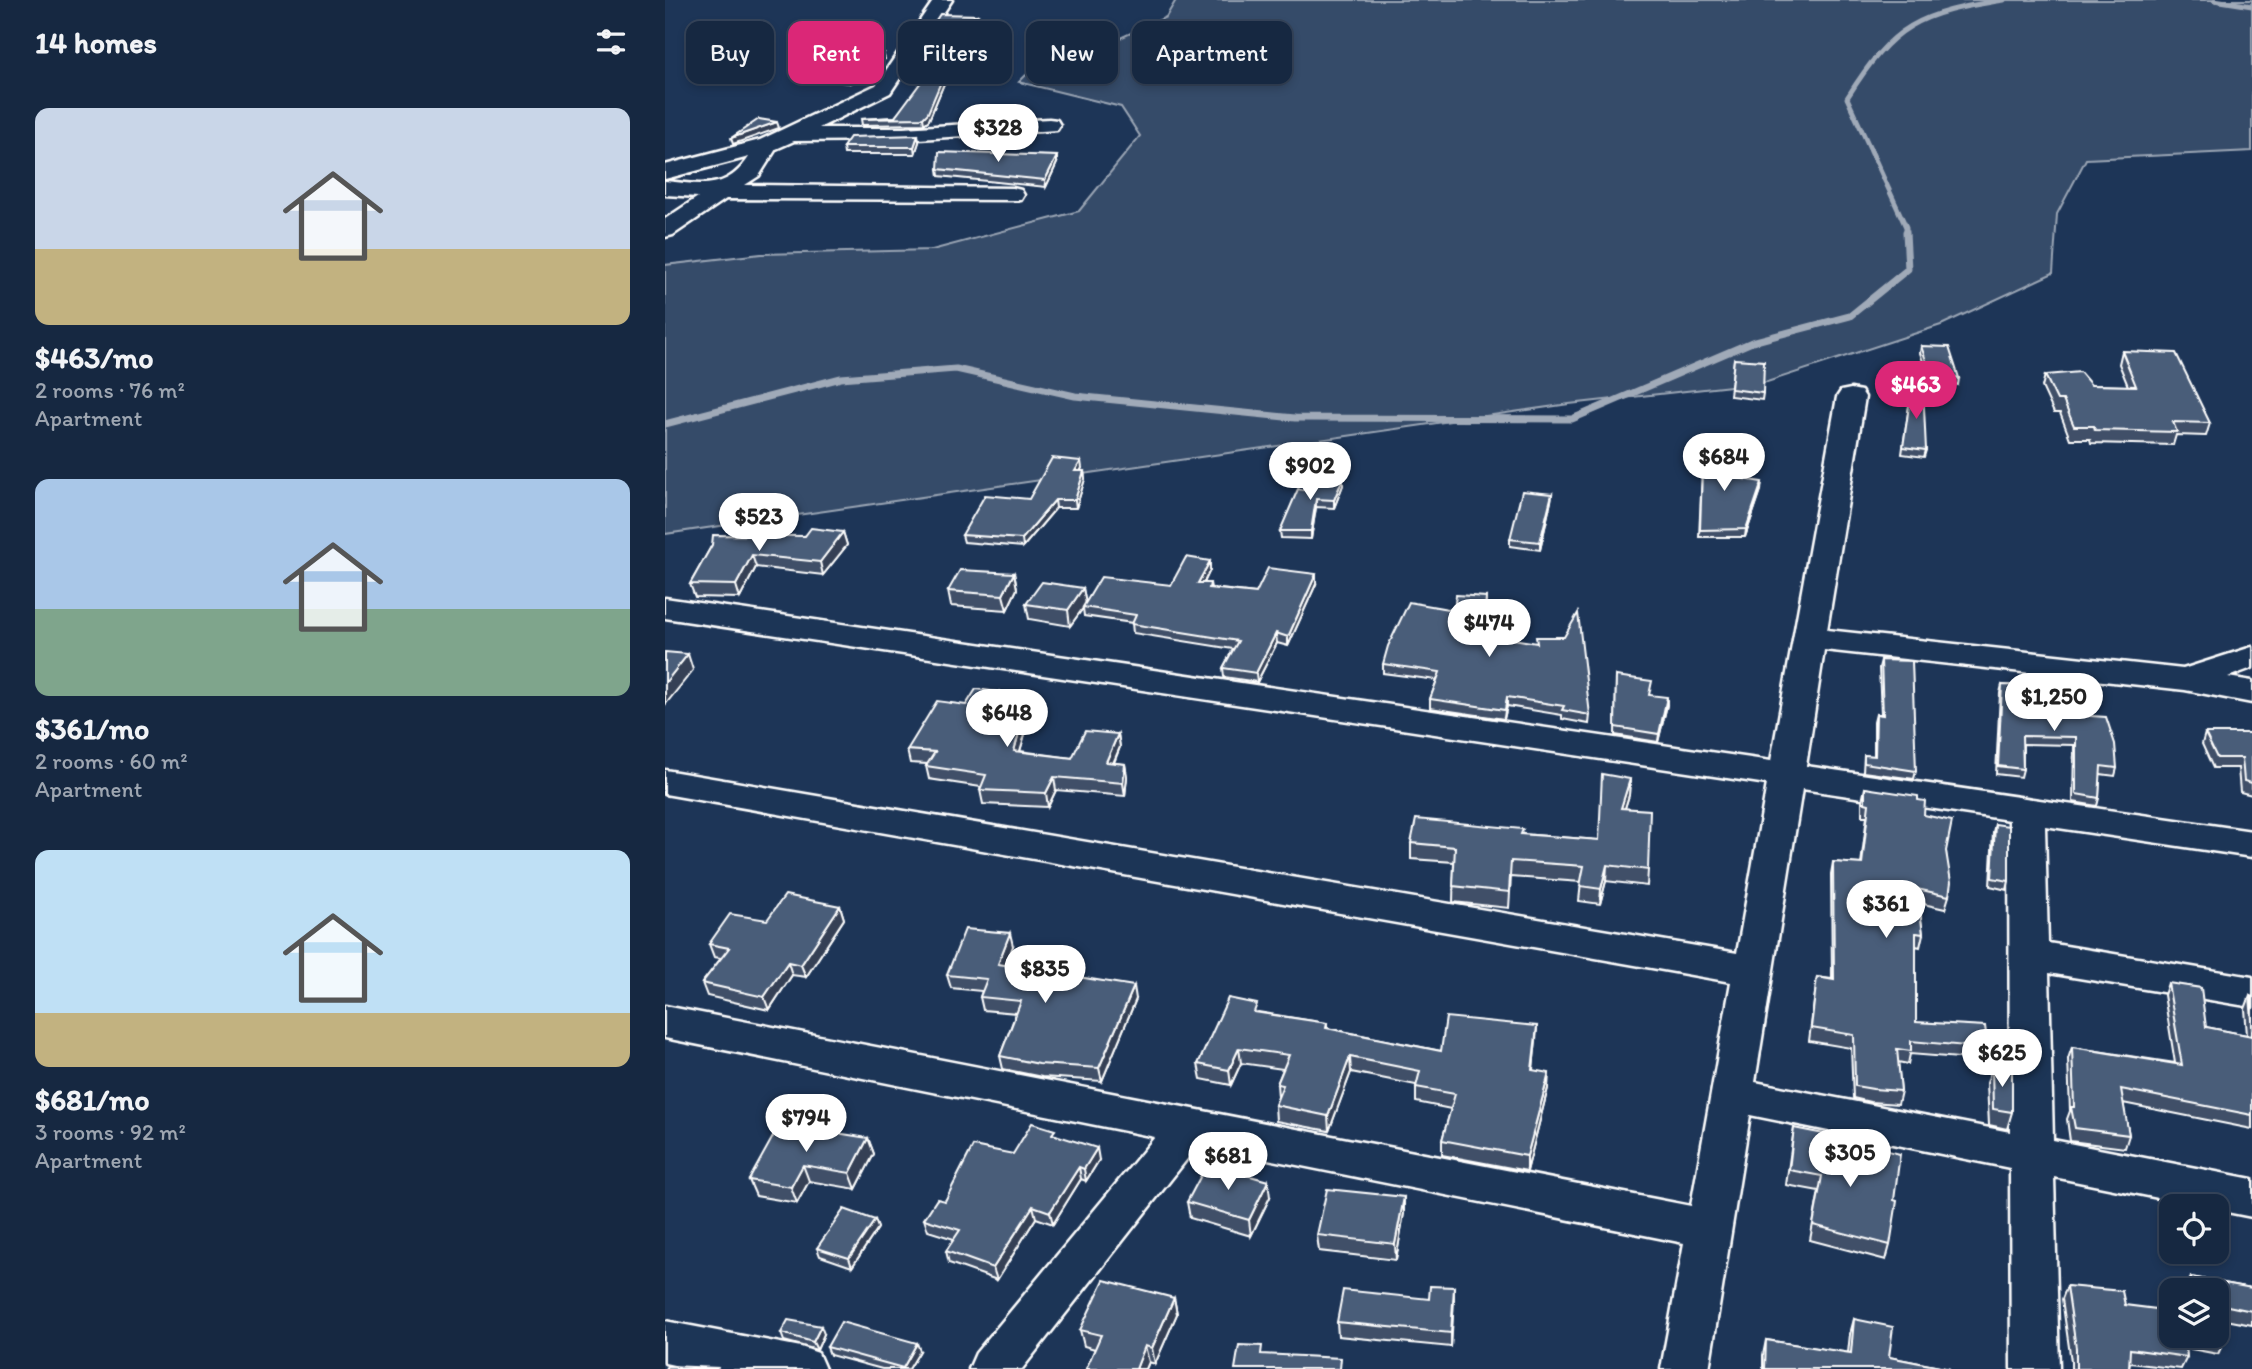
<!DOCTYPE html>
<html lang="en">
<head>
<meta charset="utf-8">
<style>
	body { margin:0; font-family:Itim,sans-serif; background:#1f3048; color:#f1f3f6; height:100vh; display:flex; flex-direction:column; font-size:26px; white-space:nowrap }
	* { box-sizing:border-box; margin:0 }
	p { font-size:23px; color:#9ea6b1 }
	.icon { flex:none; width:38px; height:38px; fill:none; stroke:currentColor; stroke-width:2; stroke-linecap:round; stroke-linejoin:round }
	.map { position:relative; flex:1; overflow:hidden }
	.drawer { display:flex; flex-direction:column; background:#162841; width:665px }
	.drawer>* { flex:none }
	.hud { position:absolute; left:21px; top:21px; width:665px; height:63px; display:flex; gap:14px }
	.buttons { position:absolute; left:1494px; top:1194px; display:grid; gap:14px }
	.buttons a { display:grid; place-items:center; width:70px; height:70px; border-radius:14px; background:#162841; box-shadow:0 4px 10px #0003,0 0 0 2px #35445a; font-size:35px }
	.price { position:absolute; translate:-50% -60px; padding:0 16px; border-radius:24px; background:#fff; color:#222; font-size:23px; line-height:46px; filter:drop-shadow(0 2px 4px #0008) }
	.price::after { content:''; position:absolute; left:50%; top:42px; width:21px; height:16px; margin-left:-10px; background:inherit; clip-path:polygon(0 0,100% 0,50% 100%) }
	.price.active { background:#db2777; color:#fff }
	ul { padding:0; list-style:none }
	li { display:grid; align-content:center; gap:14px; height:371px; padding:0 35px }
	li span { display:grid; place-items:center; height:217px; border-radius:14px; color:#555 }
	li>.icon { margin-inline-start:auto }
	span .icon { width:126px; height:126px; fill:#fffc; stroke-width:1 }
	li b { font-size:30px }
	h2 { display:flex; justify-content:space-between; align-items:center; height:84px; padding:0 35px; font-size:30px }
	.tag { padding:0 24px; border-radius:14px; background:#162841; box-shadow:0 4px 10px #0003,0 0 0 2px #35445a; font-size:24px; line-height:63px }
	.tag.active { background:#db2777; color:#fff }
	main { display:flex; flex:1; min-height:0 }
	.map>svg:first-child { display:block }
	.green { fill:#364b69; stroke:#9aa5b4; stroke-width:2 }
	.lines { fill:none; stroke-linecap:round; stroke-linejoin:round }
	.stream-far1 { stroke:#a0aab8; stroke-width:5 }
	.stream { stroke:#a0aab8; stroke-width:7 }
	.minor-casing { stroke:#fff; stroke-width:5 }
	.minor { fill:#1d3557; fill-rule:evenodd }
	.wall { fill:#405068; stroke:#fff; stroke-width:2 }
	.shaded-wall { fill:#344155; stroke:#fff; stroke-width:2 }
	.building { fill:#4a5d79; stroke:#fff; stroke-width:2 }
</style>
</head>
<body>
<main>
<section class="drawer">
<h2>14 homes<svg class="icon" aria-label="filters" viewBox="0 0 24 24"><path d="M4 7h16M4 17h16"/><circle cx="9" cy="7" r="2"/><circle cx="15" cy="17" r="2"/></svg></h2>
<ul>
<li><span style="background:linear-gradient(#c9d6e8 65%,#c2b280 0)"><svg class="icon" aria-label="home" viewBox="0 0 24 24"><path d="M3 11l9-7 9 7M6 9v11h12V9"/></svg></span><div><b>$463/mo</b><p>2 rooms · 76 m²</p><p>Apartment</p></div></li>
<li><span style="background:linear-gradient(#a9c7e8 60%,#7fa58c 0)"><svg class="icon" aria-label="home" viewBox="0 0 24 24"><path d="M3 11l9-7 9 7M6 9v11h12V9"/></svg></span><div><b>$361/mo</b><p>2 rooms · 60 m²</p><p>Apartment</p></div></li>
<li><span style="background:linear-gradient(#bfe0f5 75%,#c2b280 0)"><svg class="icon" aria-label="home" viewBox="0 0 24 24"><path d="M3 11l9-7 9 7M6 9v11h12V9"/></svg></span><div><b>$681/mo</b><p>3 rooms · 92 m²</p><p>Apartment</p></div></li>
</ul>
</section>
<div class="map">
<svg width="1587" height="1369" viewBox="0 0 1587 1369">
	<rect width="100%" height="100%" fill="#1d3557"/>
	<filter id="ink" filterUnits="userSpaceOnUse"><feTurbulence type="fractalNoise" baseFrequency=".0143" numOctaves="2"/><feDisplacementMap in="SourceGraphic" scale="14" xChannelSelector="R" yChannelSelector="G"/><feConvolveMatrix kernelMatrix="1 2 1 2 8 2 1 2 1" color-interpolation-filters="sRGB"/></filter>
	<g filter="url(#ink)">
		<polygon class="green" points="511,0 1587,0 1587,151 1421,159 1392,214 1388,273 1276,325 1102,382 904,404 0,534 0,265 96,254 267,250 414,211 475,136 456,107 354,82 381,55 453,39 501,17"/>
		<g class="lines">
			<g class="stream-far1">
				<polyline points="1549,0 1587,6"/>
				<path d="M1241 234V227L1182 98C1228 24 1254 13 1339 0"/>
			</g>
			<polyline class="stream" points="0,424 176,378 291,369 410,396 630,418 907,419 1087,342 1185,316 1243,269 1241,232"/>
			<defs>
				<g id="minor">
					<path d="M269 0H287L225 93 154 128H238L384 119 392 120 395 125 392 130 238 140 129 141 111 149 94 176 80 185 348 188 356 190 359 195 356 200 61 199 8 235 0 237V219L33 197 0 195V181C36 184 61 192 84 157L0 179V165L95 140 211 85Z"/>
					<path d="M1186 389 1196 391 1200 397 1162 630 1518 669 1587 647V668L1563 677 1587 681V703L1520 690 1159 650 1141 766 1587 831V857L1380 826 1383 943 1587 977V1007L1384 973 1388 1140 1587 1179V1217L1552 1210V1206H1533L1389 1177 1394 1369H1346L1345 1168 1085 1115 1044 1369H996L1019 1243 533 1145 357 1369H304L311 1353 490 1137 0 1038V1006L1026 1206 1066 982 0 794V770L1072 953 1102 784 0 618V598L1106 761 1172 397 1176 391ZM1137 789 1344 820 1345 1132 1090 1082Z"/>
					<polygon points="0,1321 136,1347 153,1353 160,1369 27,1369 0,1363"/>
				</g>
			</defs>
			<use href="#minor" class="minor-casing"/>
			<use href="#minor" class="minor"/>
		</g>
		<g class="wall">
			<polygon points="289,51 290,57 264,120 259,124 197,125 196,119 230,117"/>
			<polygon points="220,59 185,83 136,78 135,72"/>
			<polygon points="253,135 254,142 250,154 179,154 178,147"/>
			<polygon points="392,163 381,187 274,176 273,169"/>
			<polygon points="1256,346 1294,378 1293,385 1264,379 1255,353"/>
			<polygon points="1457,351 1545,423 1541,436 1511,435 1508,445 1426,443 1425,439 1405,439 1395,413 1389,413 1377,387 1380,375 1426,385 1463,386 1454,364"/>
			<polygon points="1069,359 1098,393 1097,400 1065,396"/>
			<polygon points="1247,385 1261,450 1259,457 1237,454"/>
			<polygon points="1038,449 1059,476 1096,490 1080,537 1034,537"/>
			<polygon points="417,468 415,471 419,471 420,479 411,508 391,508 358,547 299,542 297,535 364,499"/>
			<polygon points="678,478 678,485 669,508 651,507 646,539 616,538 615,531 638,490"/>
			<polygon points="887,494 886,501 875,550 845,546 845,539"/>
			<polygon points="178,532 182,545 158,575 91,567 75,598 30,597 25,584 47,545"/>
			<polygon points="545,561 545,570 539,583 545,583 546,588 591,593 651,584 623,646 612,643 592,682 559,677 558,668 568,649 468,633 467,623 419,616 418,608 405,626 364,619 361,604 418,588 420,602 506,585"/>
			<polygon points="349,573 352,589 342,610 286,606 283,591"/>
			<polygon points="821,597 819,634 925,715 924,724 897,719 897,715 842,706 839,719 765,708 765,699 772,680 718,673 718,664 789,610"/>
			<polygon points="1216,660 1251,771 1249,779 1198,772 1199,755 1209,756 1209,722 1211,714 1216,714 1214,668"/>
			<polygon points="951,676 1002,705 993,742 950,735"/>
			<polygon points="1337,685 1396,714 1452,768 1450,776 1435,774 1434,798 1432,806 1408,802 1409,745 1358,744 1358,769 1356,777 1331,774 1335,693"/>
			<polygon points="301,705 337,705 334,709 337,710 339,717 361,731 355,751 407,758 453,734 455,747 449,763 460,764 462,777 460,796 391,790 383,807 318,804 315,790 316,787 264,779 261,766 262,764 245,763 242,750"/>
			<polygon points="1540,733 1587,733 1587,795 1575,792 1573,768 1548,768 1537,744"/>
			<polygon points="965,779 964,795 960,808 983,870 982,886 941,881 935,904 914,901 916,882 846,877 844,908 788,902 789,862 746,859 746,843 857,834 934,840"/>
			<polygon points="1200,788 1253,800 1259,815 1281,851 1284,896 1280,909 1254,903 1258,934 1255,947 1251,946 1251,1022 1323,1048 1319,1060 1245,1054 1243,1064 1233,1062 1236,1091 1233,1104 1205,1102 1188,1098 1186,1048 1144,1041 1152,977 1167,979 1166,874 1168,862 1196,864 1202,816 1197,816 1197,801"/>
			<polygon points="1330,824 1344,881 1342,890 1325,886 1328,832"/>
			<polygon points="175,906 179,919 141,977 127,975 104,1010 42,996 37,983 56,958 49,957 44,944 102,920"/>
			<polygon points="348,946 341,965 471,999 437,1081 377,1077 338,1069 335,1056 351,1013 318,1010 315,997 317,991 286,988 282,975"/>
			<polygon points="1503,983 1541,1027 1582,1035 1580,1009 1585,996 1587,997 1587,1129 1458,1103 1464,1135 1460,1148 1405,1141 1402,1119 1405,1111 1403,1059 1407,1047 1510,1063 1499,995"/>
			<polygon points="593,1012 662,1023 662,1028 776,1051 872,1026 868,1070 883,1088 862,1171 777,1155 777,1140 786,1109 751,1102 751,1085 686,1072 664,1131 611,1121 610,1105 613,1097 612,1084 618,1069 576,1063 566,1085 536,1079 533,1064"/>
			<polygon points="1327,1066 1347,1112 1342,1129 1324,1125 1322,1083"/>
			<polygon points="1129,1128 1157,1154 1207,1164 1211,1148 1229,1200 1225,1245 1221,1260 1145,1240 1154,1191 1121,1185"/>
			<polygon points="391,1135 434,1160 421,1181 416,1179 388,1224 371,1218 332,1280 284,1263 281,1251 289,1239 263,1231 259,1219 280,1201 348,1154"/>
			<polygon points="203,1138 209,1154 191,1189 144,1181 132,1203 91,1196 84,1180"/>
			<polygon points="605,1197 586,1236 525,1218 522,1202"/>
			<polygon points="739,1197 739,1213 731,1260 654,1251 652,1235"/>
			<polygon points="210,1220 213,1228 187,1267 155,1256 152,1248"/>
			<polygon points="1526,1277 1587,1288 1587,1325 1556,1319 1559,1341 1553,1354 1521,1348 1522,1357 1516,1369 1465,1363 1464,1369 1406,1369 1406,1361 1397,1299 1402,1286 1460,1305 1507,1335 1552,1335 1552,1290 1520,1290"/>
			<polygon points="789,1287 786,1347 673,1336 672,1322 764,1299"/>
			<polygon points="509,1298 512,1314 490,1364 484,1362 481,1369 421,1369 430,1349 419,1346 415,1330"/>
			<polygon points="1189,1319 1224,1357 1285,1369 1098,1369 1098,1355 1101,1340 1183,1353 1185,1334"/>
			<polygon points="116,1333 159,1334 152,1350 119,1341"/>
			<polygon points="162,1347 255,1351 244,1369 217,1369 165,1355"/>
		</g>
		<g class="shaded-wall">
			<polygon points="312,15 313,21 241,73 240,67"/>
			<polygon points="289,51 290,57 264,120 259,124 258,118"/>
			<polygon points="218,53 220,59 185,83 183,77"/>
			<polygon points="112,122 114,128 68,144 66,138"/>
			<polygon points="253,135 254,142 250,154 249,147"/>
			<polygon points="392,156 392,163 381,187 380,180"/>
			<polygon points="416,461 417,468 411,478 410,471"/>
			<polygon points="419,471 420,479 411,508 410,500"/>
			<polygon points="678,478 678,485 669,508 669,500"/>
			<polygon points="1097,482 1096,490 1080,537 1081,529"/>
			<polygon points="887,494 886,501 875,550 875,542"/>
			<polygon points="651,499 651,507 646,539 646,531"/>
			<polygon points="390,500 391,508 358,547 357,539"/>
			<polygon points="178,532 182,545 158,575 155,562"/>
			<polygon points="87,555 91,567 75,598 71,585"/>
			<polygon points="545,561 545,570 534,592 533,583"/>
			<polygon points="349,573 352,589 342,610 338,595"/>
			<polygon points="651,574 651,584 623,646 623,637"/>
			<polygon points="418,588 421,604 405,626 403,610"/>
			<polygon points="611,633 612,643 592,682 591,673"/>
			<polygon points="23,654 28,670 0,705 0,683"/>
			<polygon points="334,692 337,705 327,721 324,708"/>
			<polygon points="842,697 842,706 839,719 840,710"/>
			<polygon points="1002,697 1002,705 993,742 994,734"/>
			<polygon points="337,710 340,723 333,717"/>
			<polygon points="358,718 361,731 351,764 349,751"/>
			<polygon points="453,734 455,747 443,775 441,762"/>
			<polygon points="460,764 462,777 460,796 458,783"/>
			<polygon points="389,777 391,790 383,807 381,793"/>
			<polygon points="965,779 964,795 955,824 956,808"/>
			<polygon points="942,865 941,881 935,904 936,889"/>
			<polygon points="175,906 179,919 141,977 136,965"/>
			<polygon points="345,933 348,946 336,977 333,964"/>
			<polygon points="123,962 127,975 104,1010 99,997"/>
			<polygon points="469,986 471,999 437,1081 434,1068"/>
			<polygon points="872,1026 871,1041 866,1085 867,1070"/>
			<polygon points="574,1048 576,1063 566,1085 564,1070"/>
			<polygon points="685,1057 686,1072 664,1131 663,1116"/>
			<polygon points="884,1073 883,1088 862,1171 862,1156"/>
			<polygon points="203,1138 209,1154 191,1189 185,1173"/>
			<polygon points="432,1148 434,1160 421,1181 419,1169"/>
			<polygon points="138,1165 144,1181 132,1203 126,1187"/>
			<polygon points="414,1167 416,1179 388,1224 385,1212"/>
			<polygon points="603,1181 605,1197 586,1236 584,1220"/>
			<polygon points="739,1197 739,1213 731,1260 730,1244"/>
			<polygon points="368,1206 371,1218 332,1280 328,1268"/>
			<polygon points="210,1220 213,1228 187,1267 184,1258"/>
			<polygon points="789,1287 789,1301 786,1347 786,1333"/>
			<polygon points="509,1298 512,1314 490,1364 487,1348"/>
			<polygon points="156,1326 159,1334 152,1350 148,1342"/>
			<polygon points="252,1343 255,1351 244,1369 238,1369 238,1368"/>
			<polygon points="480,1346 484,1362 481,1369 471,1369"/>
		</g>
		<g class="building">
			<polygon points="275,14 312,15 240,67"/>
			<polygon points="282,47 289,51 263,113 258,118 196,119 230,117"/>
			<polygon points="154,51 218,53 183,77 135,72"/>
			<polygon points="94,119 112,122 66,138"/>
			<polygon points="253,135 249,147 178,147 185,137"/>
			<polygon points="274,152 392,156 380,180 273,169"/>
			<polygon points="1256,346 1284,347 1294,378 1265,372"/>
			<polygon points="1457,351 1511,353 1545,423 1508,422 1512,432 1430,430 1429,426 1409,426 1398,400 1392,400 1380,375 1415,372 1426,385 1471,386"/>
			<polygon points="1069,359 1099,361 1098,393 1066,389"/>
			<polygon points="1247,385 1258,386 1261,450 1238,447"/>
			<polygon points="1038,442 1063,444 1058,476 1097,482 1081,529 1035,530"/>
			<polygon points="387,458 416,461 410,471 419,471 410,500 390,500 357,539 297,535 320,495 364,499"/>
			<polygon points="643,475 678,478 669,500 651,499 646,531 615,531 633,489 638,490"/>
			<polygon points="857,491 887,494 875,542 845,539"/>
			<polygon points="146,528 178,532 155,562 87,555 71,585 25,584 47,545 48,535 140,536"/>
			<polygon points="521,557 545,561 533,583 545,583 544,588 591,593 603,568 651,574 623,637 611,633 591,673 558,668 573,641 467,624 471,615 418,607 436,577 506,585"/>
			<polygon points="295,570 349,573 338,595 283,591"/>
			<polygon points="377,582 418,588 403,610 361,604"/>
			<polygon points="791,595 821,597 818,634 872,643 871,637 899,637 913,613 925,715 897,710 899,706 842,697 840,710 765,699 775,672 718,664 723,646 744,602 789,610"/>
			<polygon points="0,652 23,654 0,683"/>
			<polygon points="1216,660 1247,661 1251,771 1199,763 1199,755 1210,756 1211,714 1218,715"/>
			<polygon points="951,676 987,681 984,695 1002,697 994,734 950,727"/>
			<polygon points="1337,685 1388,686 1396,714 1441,717 1450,744 1452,768 1436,766 1434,798 1411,794 1411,737 1357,736 1358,769 1333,766"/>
			<polygon points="311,689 334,692 324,708 337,710 333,717 358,718 349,751 407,758 420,731 453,734 441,762 460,764 458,783 389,777 381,793 315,790 321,775 261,766 270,752 242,750 272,701 301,705"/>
			<polygon points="1540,733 1587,733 1587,783 1579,781 1577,758 1552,758"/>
			<polygon points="937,774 965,779 956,808 985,810 983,870 942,865 936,889 915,886 919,866 846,861 844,892 788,886 790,847 746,843 751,819 858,829 856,834 934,840"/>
			<polygon points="1200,788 1253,796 1253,800 1260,801 1259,815 1287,821 1281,851 1286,882 1284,896 1252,889 1258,934 1251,933 1251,1022 1320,1026 1323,1048 1246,1041 1246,1051 1232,1049 1236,1091 1208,1089 1190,1086 1189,1035 1146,1028 1152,977 1169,980 1168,862 1197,864 1204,804 1200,803"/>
			<polygon points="1330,824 1344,826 1344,881 1327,878"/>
			<polygon points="120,895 175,906 136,965 123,962 99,997 37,983 64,948 44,944 65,914 102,920"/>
			<polygon points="300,929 345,933 333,964 469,986 434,1068 374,1064 335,1056 356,1001 315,997 322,979 282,975"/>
			<polygon points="1503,983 1536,988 1541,1027 1587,1036 1587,1115 1456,1089 1464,1135 1410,1128 1406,1107 1409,1107 1407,1047 1517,1065"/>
			<polygon points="1585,996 1587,997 1587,1020"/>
			<polygon points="563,998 592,1004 589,1012 662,1023 661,1028 776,1051 781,1017 872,1026 867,1070 884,1073 862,1156 777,1140 790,1094 751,1087 755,1071 685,1057 663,1116 610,1105 618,1085 612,1084 624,1055 574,1048 564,1070 533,1064"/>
			<polygon points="1327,1066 1347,1069 1347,1112 1328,1109"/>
			<polygon points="367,1123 390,1130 387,1134 432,1148 419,1169 414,1167 385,1212 368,1206 328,1268 281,1251 295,1230 259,1219 272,1199 280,1201 308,1146 348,1154"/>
			<polygon points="115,1124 203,1138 185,1173 138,1165 126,1187 84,1180"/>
			<polygon points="1129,1128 1159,1134 1157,1154 1209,1165 1211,1148 1235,1154 1229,1200 1232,1201 1225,1245 1148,1225 1157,1176 1124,1170"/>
			<polygon points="542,1164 603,1181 584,1220 522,1202"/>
			<polygon points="662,1189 739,1197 730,1244 652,1235"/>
			<polygon points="179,1209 210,1220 184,1258 152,1248"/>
			<polygon points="1526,1277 1587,1288 1587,1311 1558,1305 1558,1308 1554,1307 1559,1341 1525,1335 1552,1335 1552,1290 1527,1290"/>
			<polygon points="439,1280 509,1298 487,1348 480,1346 471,1369 421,1369 436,1335 415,1330"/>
			<polygon points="765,1286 789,1287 786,1333 672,1322 678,1290 764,1299"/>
			<polygon points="1402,1286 1457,1291 1460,1305 1507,1311 1507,1335 1519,1335 1522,1357 1465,1349 1464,1369 1411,1369 1411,1348"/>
			<polygon points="1189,1319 1228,1327 1224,1357 1285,1369 1100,1369 1101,1340 1186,1353"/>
			<polygon points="123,1320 156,1326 148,1342 116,1333"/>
			<polygon points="176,1322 252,1343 238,1368 162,1347"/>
			<polygon points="574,1345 597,1346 596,1354 676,1358 675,1369 570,1369"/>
			<polygon points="2,1366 52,1368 51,1369 0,1369"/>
		</g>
	</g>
</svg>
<div class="buttons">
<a><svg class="icon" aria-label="locate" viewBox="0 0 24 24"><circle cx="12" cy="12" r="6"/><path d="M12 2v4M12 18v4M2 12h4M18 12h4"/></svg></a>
<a><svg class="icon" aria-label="layers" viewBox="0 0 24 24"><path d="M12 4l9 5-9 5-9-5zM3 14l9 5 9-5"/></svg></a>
</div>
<b class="price" style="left:333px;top:164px">$328</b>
<b class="price active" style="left:1251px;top:421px">$463</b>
<b class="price" style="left:1059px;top:493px">$684</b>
<b class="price" style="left:645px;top:502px">$902</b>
<b class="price" style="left:94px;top:553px">$523</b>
<b class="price" style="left:824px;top:659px">$474</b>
<b class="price" style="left:1389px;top:733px">$1,250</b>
<b class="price" style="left:342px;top:749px">$648</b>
<b class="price" style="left:1221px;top:940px">$361</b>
<b class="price" style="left:380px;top:1005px">$835</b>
<b class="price" style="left:1337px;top:1089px">$625</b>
<b class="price" style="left:141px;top:1154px">$794</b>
<b class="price" style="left:1185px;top:1189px">$305</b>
<b class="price" style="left:563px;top:1192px">$681</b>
<div class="hud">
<a class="tag">Buy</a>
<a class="tag active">Rent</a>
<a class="tag">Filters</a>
<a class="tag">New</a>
<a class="tag">Apartment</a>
</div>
</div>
</main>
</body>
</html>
